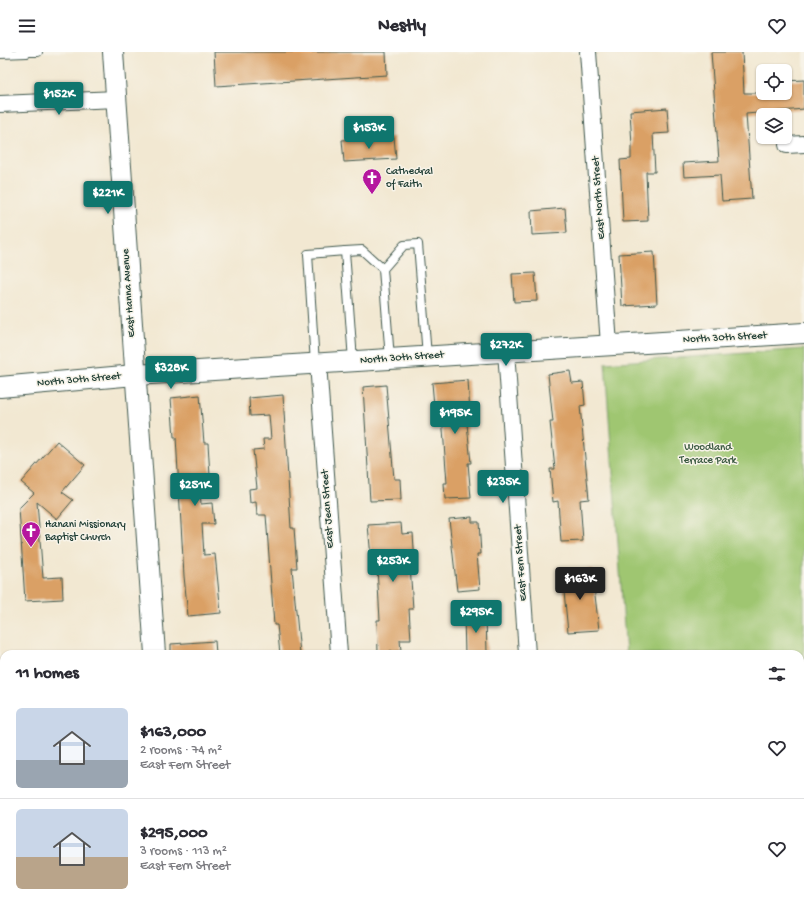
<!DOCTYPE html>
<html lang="en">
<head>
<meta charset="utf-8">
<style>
	body { margin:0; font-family:"Gochi Hand",sans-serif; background:#f7f7f7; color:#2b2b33; height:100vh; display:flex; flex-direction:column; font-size:15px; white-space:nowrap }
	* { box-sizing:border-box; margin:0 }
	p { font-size:13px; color:#7c7c81 }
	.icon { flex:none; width:22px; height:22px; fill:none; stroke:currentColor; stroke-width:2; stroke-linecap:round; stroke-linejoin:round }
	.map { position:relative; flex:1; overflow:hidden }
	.drawer { position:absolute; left:0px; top:598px; width:804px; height:256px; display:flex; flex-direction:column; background:#fff; border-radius:12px 12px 0 0; box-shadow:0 1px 3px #0004 }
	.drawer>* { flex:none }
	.buttons { position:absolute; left:756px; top:12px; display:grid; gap:8px }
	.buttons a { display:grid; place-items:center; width:36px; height:36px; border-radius:6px; background:#fff; box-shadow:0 1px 3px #0004; font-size:20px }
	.price { position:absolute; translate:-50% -34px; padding:0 9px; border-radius:4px; background:#0f766e; color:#fff; font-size:13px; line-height:26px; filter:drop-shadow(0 1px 2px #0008) }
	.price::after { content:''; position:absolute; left:50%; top:24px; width:12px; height:9px; margin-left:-6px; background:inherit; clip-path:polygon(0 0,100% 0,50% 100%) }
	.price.active { background:#222; color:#fff }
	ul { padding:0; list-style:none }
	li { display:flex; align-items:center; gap:12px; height:100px; padding:0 16px }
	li+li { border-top:1px solid #e1e1e2 }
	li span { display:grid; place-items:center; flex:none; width:112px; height:80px; border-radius:6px; color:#555 }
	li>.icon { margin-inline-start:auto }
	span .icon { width:48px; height:48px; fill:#fffc; stroke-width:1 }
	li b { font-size:17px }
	h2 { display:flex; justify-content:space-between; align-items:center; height:48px; padding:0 16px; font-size:17px }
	header { display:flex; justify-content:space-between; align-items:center; height:52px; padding:0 16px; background:#fff; font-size:18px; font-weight:800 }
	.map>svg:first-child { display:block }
	.green { fill:#9fc671; stroke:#5f8252 }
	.building { fill:#daa065 }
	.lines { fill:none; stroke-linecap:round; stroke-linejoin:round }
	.service-casing { stroke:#3f574c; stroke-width:10 }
	.minor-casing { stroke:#3f574c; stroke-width:18 }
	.tertiary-casing { stroke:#3f574c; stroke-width:22 }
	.service { stroke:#fff; stroke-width:8 }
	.minor { stroke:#fff; stroke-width:16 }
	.tertiary { stroke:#fff; stroke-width:20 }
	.labels { text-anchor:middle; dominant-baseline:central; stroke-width:3; stroke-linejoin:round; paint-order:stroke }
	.poi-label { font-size:11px; fill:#1f3d34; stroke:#f7f3e8; text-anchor:start }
	.street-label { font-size:11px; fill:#1f3d34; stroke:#f7f3e8 }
	.park-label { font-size:11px; fill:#395840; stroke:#f7f3e8 }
</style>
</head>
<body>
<header><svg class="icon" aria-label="menu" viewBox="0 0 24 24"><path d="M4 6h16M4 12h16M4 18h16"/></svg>Nestly<svg class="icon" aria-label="heart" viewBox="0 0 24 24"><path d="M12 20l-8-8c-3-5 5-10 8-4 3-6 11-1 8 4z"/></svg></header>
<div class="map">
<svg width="804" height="854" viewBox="0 0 804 854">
	<rect width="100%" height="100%" fill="#f7f3e8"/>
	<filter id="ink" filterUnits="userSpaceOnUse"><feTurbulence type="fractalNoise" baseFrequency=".025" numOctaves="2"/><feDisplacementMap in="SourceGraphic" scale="8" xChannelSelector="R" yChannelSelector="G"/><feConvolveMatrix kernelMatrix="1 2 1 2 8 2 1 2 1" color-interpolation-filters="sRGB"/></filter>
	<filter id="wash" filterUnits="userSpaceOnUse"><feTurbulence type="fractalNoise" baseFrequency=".012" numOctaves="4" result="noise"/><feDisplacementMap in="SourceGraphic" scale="16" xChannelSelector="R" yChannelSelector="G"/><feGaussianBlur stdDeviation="0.9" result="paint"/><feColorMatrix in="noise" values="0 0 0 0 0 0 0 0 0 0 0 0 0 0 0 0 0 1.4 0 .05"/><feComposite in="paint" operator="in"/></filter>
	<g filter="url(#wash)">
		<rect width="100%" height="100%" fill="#f2e8d2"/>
		<polygon class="green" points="804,297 804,733 800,733 800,602 626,602 605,311"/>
		<g id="blocks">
			<g class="building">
				<polygon points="214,0 386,0 387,23 216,34"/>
				<polygon points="711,0 742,0 744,41 785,41 785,29 804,28 804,57 746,62 752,147 722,149 720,123 684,125 683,111 719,109"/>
				<polygon points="667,56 669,81 653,82 655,120 646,120 648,169 623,170 620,108 631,107 631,94 632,94 630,59"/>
				<polygon points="394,85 396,107 344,110 342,88"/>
				<polygon points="565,156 567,181 532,183 531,159"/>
				<polygon points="654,200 657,252 622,254 619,202"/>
				<polygon points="535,221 537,249 514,250 512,222"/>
				<polygon points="570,319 572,331 583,330 585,353 580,354 589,447 580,448 583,489 561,490 558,449 553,450 550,417 555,417 550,370 553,370 548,322"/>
				<polygon points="468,328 470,361 466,362 471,411 468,411 471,446 445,447 444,431 447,431 442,364 435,365 432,331"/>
				<polygon points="386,333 394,427 400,427 401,448 370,449 363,335"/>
				<polygon points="200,343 204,391 208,391 210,424 199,425 201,452 212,451 214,472 202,472 204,503 215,502 221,561 188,564 184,524 176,385 174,385 171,346"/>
				<polygon points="283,343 291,476 294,476 297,516 292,516 300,602 280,602 277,573 274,573 266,463 257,463 256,450 250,451 249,437 257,436 253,398 264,397 263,387 271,387 269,363 250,364 249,346"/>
				<polygon points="57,389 85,413 62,440 73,448 57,467 37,450 43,526 62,525 63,547 25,549 19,456 34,441 21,430"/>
				<polygon points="472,465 472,470 479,470 481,502 477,502 480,537 457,539 449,467"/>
				<polygon points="401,471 402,482 413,481 415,512 410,513 413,557 409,557 411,588 400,588 401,599 378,600 377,568 380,568 377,516 372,516 368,473"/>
				<polygon points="592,517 599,578 568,580 562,519"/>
				<polygon points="486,563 487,601 465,602 464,564"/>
				<polygon points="215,589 216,602 171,602 171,592"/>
			</g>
		</g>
	</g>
	<g filter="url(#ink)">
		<use href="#blocks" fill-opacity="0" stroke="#3f574c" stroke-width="1"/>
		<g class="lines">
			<defs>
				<g id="service">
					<polyline points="27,0 38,0"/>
					<polyline points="0,2 27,1"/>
					<polyline points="345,199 362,198 383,217"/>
					<polyline points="390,307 383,217 404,193 418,192 427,304"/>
					<polyline points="315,312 308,202 345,199 353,309"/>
				</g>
				<g id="minor">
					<polyline points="588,0 609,293"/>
					<polyline points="0,52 117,47"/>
					<polyline points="787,93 804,92"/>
					<polyline points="506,299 527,602"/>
					<polyline points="318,311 339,602"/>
					<polyline points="800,749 804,749"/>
					<polyline points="0,801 4,801"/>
					<polyline points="352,850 352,854"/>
					<polyline points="531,850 531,854"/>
					<polyline points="641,850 642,854"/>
				</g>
				<g id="tertiary">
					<polyline points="113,0 155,602"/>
					<polyline points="0,335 135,323 804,281"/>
					<polyline points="173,850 173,854"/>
				</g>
			</defs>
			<use href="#service" class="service-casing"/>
			<use href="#minor" class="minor-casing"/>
			<use href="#tertiary" class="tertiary-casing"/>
			<use href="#service" class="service"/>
			<use href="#minor" class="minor"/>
			<use href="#tertiary" class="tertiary"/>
		</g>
	</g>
	<defs>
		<symbol id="church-pin" viewBox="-11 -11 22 30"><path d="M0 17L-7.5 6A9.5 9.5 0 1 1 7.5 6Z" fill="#b5179e" stroke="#f7f3e8"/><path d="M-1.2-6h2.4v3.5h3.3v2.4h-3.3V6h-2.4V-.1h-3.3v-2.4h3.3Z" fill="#fff"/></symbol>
	</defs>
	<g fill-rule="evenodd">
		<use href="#church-pin" x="361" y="115" width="22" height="30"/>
		<use href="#church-pin" x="20" y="468" width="22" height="30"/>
	</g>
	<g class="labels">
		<g class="poi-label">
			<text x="386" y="120">Cathedral<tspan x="386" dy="13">of Faith</tspan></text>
			<text x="45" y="473">Hanani Missionary<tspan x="45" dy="13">Baptist Church</tspan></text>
		</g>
		<g class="street-label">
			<text transform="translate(599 146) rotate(-94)">East North Street</text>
			<text transform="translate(129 241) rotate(-94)">East Hanna Avenue</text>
			<text transform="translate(725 286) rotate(-3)">North 30th Street</text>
			<text transform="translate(402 306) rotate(-4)">North 30th Street</text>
			<text transform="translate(79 328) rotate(-5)">North 30th Street</text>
			<text transform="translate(328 457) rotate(-94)">East Jean Street</text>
			<text transform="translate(521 511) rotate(-94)">East Fern Street</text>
		</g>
		<g class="park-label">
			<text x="708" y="396">Woodland<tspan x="708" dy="13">Terrace Park</tspan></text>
		</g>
	</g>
</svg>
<div class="buttons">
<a><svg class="icon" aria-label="locate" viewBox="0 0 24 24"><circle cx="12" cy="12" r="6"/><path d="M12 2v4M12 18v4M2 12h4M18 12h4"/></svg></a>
<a><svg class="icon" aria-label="layers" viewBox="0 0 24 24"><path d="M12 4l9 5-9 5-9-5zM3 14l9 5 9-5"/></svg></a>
</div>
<b class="price" style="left:59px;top:64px">$152K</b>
<b class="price" style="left:369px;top:98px">$153K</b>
<b class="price" style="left:108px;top:163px">$221K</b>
<b class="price" style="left:506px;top:315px">$272K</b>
<b class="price" style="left:171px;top:338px">$328K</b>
<b class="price" style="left:455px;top:383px">$195K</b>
<b class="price" style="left:503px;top:452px">$235K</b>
<b class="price" style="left:195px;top:455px">$251K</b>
<b class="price" style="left:393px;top:531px">$253K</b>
<b class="price active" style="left:580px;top:549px">$163K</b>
<b class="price" style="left:476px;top:582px">$295K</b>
<section class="drawer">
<h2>11 homes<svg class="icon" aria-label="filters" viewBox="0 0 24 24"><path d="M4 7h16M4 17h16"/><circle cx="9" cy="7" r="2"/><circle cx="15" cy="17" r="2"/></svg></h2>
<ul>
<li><span style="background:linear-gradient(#c9d6e8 65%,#9aa5b1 0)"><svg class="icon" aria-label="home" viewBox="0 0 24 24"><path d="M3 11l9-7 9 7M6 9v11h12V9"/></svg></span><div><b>$163,000</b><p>2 rooms · 74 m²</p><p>East Fern Street</p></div><svg class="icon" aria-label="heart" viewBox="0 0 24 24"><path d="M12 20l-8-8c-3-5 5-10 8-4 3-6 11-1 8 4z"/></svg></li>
<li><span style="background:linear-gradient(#c9d6e8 60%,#b9a48a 0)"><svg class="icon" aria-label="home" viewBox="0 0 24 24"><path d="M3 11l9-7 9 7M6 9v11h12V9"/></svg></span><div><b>$295,000</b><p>3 rooms · 113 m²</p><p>East Fern Street</p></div><svg class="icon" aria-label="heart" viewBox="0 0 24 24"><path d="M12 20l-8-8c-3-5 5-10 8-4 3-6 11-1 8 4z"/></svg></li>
</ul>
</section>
</div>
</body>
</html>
